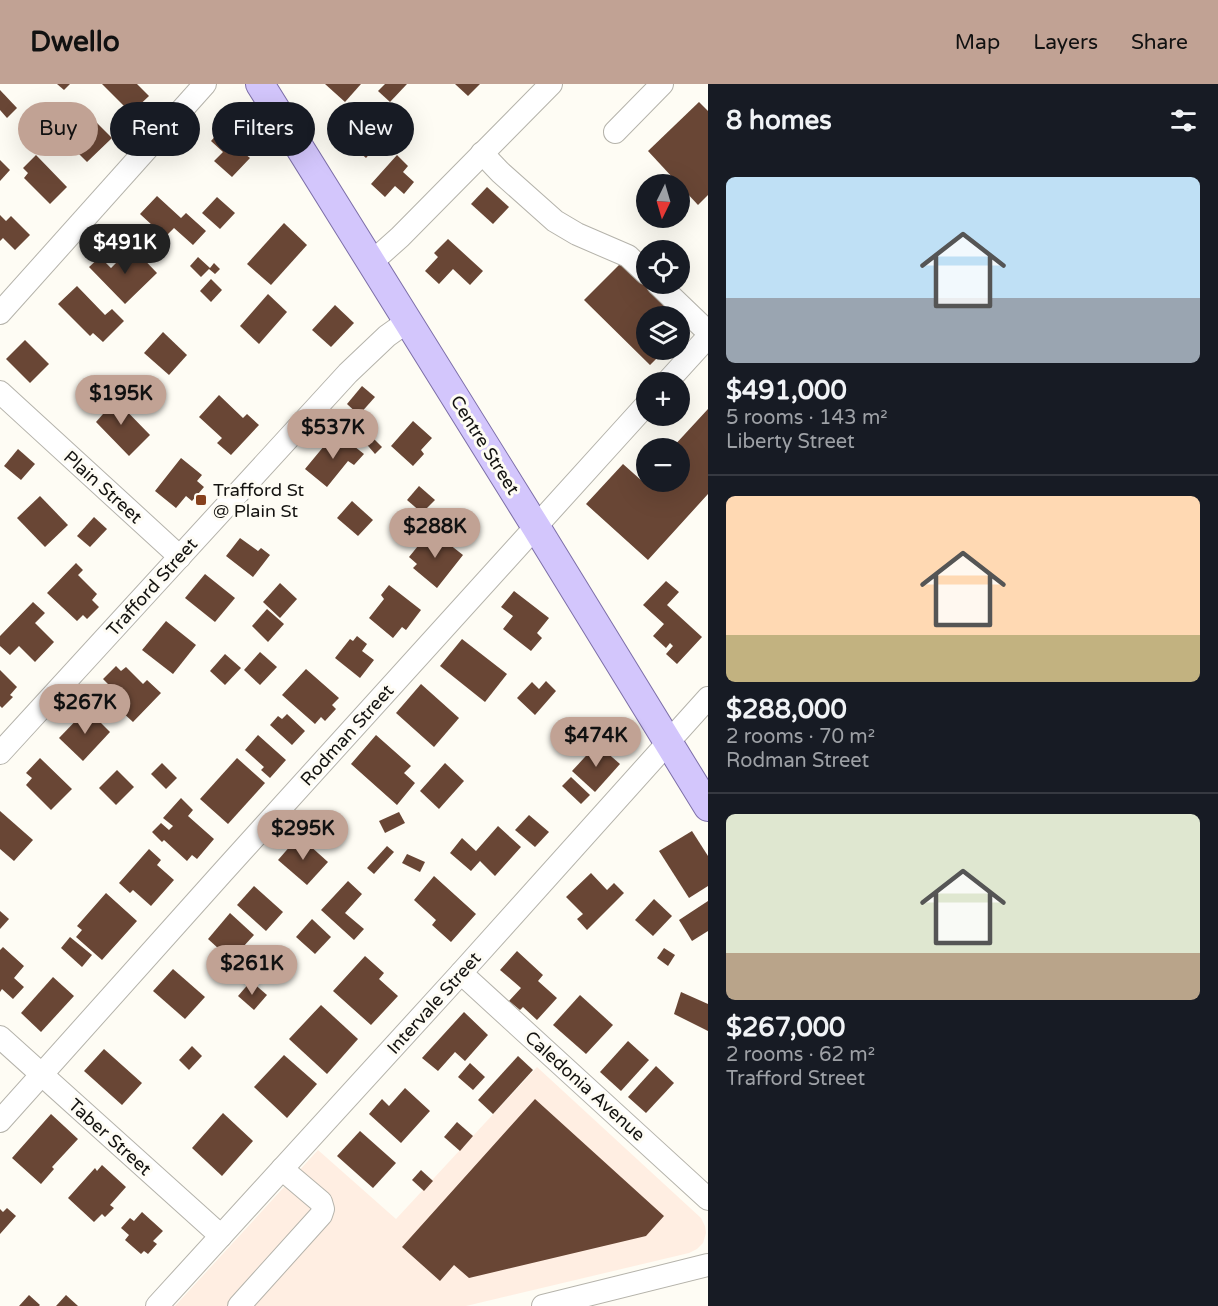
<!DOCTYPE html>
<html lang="en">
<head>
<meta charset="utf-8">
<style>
	body { margin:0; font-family:"Varela Round",sans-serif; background:#242831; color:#f1f3f6; height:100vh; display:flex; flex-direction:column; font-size:22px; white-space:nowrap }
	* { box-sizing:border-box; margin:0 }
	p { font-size:20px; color:#9ea1a6 }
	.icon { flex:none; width:33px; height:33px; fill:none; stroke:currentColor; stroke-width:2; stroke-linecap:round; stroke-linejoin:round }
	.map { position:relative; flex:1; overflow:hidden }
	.details { display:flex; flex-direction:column; background:#171b24; width:510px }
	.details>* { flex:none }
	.guide { position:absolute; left:18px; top:18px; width:570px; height:54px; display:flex; gap:12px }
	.needle { width:39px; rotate:185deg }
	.fabs { position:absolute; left:636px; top:90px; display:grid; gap:12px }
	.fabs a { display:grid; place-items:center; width:54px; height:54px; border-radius:50%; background:#171b24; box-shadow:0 6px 24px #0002; font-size:30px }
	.price { position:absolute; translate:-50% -51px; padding:0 14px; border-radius:21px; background:#c1a294; color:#111; font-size:20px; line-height:39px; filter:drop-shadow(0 2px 3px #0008) }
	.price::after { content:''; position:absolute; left:50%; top:36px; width:18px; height:14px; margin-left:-9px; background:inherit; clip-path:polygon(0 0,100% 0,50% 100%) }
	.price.active { background:#222; color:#fff }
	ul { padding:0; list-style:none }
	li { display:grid; align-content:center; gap:12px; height:318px; padding:0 18px }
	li+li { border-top:2px solid #363941 }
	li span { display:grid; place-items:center; height:186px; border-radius:9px; color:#555 }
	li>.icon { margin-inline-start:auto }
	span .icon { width:108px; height:108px; fill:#fffc; stroke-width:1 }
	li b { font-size:26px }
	h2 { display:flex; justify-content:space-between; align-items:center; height:72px; padding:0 18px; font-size:26px }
	.tag { padding:0 21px; border-radius:27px; background:#171b24; box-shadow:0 6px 24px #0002; font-size:21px; line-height:54px }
	.tag.active { background:#c1a294; color:#111 }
	header { display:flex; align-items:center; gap:36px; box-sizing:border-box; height:84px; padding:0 30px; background:#c1a294; color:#111 }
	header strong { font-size:28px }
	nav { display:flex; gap:33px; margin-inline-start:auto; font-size:21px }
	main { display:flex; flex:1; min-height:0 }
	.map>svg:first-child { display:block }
	.education { fill:#ffeee2 }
	.building { fill:#694635 }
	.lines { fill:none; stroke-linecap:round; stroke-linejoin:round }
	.minor-casing { stroke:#b5b3ab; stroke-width:24 }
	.major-casing { stroke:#7d6fa8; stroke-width:30 }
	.minor { stroke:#fff; stroke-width:22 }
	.major { stroke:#d3c6fc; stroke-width:28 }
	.poi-dot { fill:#86401c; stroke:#fefcf4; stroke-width:2 }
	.labels { text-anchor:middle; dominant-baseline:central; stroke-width:6; stroke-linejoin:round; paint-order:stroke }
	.street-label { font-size:18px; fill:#141311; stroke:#fefcf4 }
	.poi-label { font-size:18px; fill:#141311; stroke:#fefcf4; text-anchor:start }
</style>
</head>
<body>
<header>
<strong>Dwello</strong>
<nav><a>Map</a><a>Layers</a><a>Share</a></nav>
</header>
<main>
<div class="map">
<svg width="708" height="1222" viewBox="0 0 708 1222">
	<rect width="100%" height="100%" fill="#fefcf4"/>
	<polygon class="education" points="537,983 701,1134 705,1142 706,1149 703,1159 697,1165 689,1169 466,1222 175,1222 318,1066 396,1135"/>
	<g class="building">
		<polygon points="57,0 70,0 64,6"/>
		<polygon points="102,0 137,0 149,12 131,29"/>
		<polygon points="325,0 361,0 345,18"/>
		<polygon points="385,0 407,0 390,18 378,7"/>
		<polygon points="455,0 480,0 468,12"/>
		<polygon points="0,6 17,24 7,34 0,26"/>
		<polygon points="699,18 708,27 708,111 698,121 648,67"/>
		<polygon points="81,23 112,54 87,78 70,61 63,67 50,54"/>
		<polygon points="376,24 395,41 366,74 346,56"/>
		<polygon points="228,38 248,57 240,66 250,74 232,93 214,77 223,68 211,57"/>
		<polygon points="36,71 67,103 50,120 24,94 28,89 23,84"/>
		<polygon points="397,71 408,82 403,88 414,98 404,110 395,102 385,113 371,100"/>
		<polygon points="0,76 10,86 0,97"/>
		<polygon points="487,103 509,123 493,140 471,120"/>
		<polygon points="157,112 181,134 186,129 206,147 193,161 174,144 165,153 140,130"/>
		<polygon points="217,113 235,129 220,145 202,129"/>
		<polygon points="0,131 6,137 11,132 30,151 15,166 3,154 0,157"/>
		<polygon points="284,139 307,161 271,201 247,180"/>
		<polygon points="448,155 483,187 470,201 453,185 439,200 425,187 438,173 434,169"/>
		<polygon points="132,163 157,189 125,220 89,183 100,173 111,184"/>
		<polygon points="198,173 210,184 214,179 220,185 215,190 209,185 201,193 190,182"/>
		<polygon points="622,178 677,232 646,232 646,266 665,266 650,281 584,216"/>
		<polygon points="211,195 222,206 211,218 200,207"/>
		<polygon points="77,202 105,231 112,225 124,237 103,258 93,249 90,252 58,220"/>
		<polygon points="268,210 287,228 259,260 240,242"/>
		<polygon points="335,221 354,239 331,263 312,246"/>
		<polygon points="680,235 688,243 680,251"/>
		<polygon points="163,248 187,271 169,291 144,269"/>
		<polygon points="25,256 49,280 30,299 6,275"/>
		<polygon points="362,302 375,313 359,331 347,320"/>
		<polygon points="111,311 150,351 129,372 96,338 103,330 97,324"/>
		<polygon points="219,311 243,334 247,330 259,341 231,371 217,359 222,354 199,333"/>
		<polygon points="708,325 708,410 648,476 586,420 623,380 642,397 646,392 646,398 680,398 680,364 672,364"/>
		<polygon points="413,337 432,354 421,366 424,370 413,382 391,362"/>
		<polygon points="369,350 382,363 375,370 363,356"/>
		<polygon points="340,351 364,370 354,381 348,377 327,403 305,385 329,356 333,359"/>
		<polygon points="18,365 35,380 21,396 4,382"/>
		<polygon points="181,374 202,391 197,397 204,403 192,417 186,412 176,424 155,407"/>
		<polygon points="419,402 435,416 422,429 407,416"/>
		<polygon points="40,412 68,441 45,463 17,434"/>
		<polygon points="352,417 373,436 358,452 337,434"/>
		<polygon points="94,433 107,445 90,463 77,452"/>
		<polygon points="431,446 463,471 437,504 413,484 417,480 409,473"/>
		<polygon points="240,454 258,467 261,464 270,471 253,493 226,472"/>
		<polygon points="76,479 83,486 78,491 97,510 92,516 99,523 87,535 83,531 77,537 47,509"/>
		<polygon points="205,490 235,514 215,538 185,514"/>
		<polygon points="666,497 679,508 667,521 702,553 677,580 666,570 673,562 670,559 666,564 653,552 664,540 643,521"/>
		<polygon points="280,499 297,515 280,534 263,518"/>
		<polygon points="389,501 421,526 406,546 402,543 393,554 369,534 384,515 381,511"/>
		<polygon points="514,507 549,534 537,549 542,554 531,567 503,545 513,532 501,523"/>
		<polygon points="33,518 45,529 35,539 54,558 35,578 19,562 10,571 0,562 0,552"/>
		<polygon points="267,525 284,540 268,558 252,542"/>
		<polygon points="166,537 196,561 173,590 142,566"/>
		<polygon points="357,552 367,560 362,567 374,576 360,594 335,574 350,555 353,557"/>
		<polygon points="462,555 507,590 485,618 440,582"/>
		<polygon points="260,568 277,583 260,601 244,586"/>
		<polygon points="225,570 241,584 225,601 210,587"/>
		<polygon points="116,582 121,587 126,583 143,600 147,596 161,609 133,638 121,627 128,620 124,616 119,621 103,606 108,600 103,595"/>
		<polygon points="306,585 339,614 332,621 336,625 325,637 321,633 315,640 282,611"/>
		<polygon points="0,586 17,603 10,611 13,613 2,624 0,622"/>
		<polygon points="546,597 556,607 535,631 517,614 532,598 539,605"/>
		<polygon points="421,600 459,634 434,663 396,629"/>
		<polygon points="87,625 110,648 83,677 59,654"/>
		<polygon points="287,630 305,647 292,661 270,641 278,632 282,635"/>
		<polygon points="258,651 286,676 270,694 261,686 264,683 245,666"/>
		<polygon points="376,651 411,682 404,689 415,699 397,721 351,680"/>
		<polygon points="597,660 620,680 595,708 572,687"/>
		<polygon points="40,674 72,705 51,726 26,701 32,694 26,689"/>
		<polygon points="237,674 265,699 228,740 200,715"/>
		<polygon points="162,679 177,694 166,705 151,690"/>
		<polygon points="445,679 464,697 439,725 420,707"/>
		<polygon points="117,686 134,703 116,721 99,704"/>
		<polygon points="571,693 590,711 581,720 562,702"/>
		<polygon points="181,714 193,726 188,732 214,755 197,775 192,771 187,777 164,756 162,758 152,748 161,739 169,746 173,742 163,734"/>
		<polygon points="0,727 33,756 14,777 0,765"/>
		<polygon points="399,728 405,739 385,749 379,737"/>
		<polygon points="529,731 549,748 535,763 515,746"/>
		<polygon points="498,742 521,763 495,792 480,777 471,787 450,769 462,754 476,767"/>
		<polygon points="692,747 708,772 708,802 689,814 659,767"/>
		<polygon points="299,752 328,778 307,801 278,776"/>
		<polygon points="387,762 394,768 374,790 367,784"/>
		<polygon points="149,765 161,776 157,781 174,796 151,822 133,806 130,809 119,799"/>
		<polygon points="407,770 425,778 420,788 402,779"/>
		<polygon points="591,789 607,806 614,799 624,809 587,846 577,835 583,830 566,813"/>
		<polygon points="434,792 476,830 451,858 432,841 436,836 414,816"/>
		<polygon points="348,797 362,810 345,829 364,845 354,856 321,826"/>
		<polygon points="254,802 283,828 266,847 237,821"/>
		<polygon points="106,809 137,837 102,876 76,853 82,846 77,842"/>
		<polygon points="654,815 672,832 653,852 635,836"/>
		<polygon points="708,817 708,847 692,857 679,836"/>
		<polygon points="0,827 9,835 0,845"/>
		<polygon points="230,829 254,851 231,876 208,855"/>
		<polygon points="312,835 331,853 315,870 296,853"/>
		<polygon points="70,853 92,871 82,883 61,864"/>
		<polygon points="3,863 24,882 14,894 24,903 13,915 2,905 0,908 0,866"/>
		<polygon points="664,864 675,871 668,882 657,874"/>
		<polygon points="517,867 543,891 538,897 557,914 537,936 523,923 520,926 509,917 521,904 500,886"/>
		<polygon points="365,872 384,889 379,895 398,912 371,941 333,907"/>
		<polygon points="173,885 205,913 185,935 153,907"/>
		<polygon points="53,893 74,912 41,948 21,929"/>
		<polygon points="251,897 267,911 254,926 238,912"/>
		<polygon points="681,908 708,920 708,947 674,930"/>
		<polygon points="580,911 613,941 586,970 553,941"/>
		<polygon points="321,921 358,955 327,990 289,955"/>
		<polygon points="464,928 488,951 465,977 455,968 438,987 422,974"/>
		<polygon points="628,957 649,976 621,1007 600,988"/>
		<polygon points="192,962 202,972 189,986 179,976"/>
		<polygon points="104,965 142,999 122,1021 84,987"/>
		<polygon points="284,971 317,1000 287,1034 254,1003"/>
		<polygon points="518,972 533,986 493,1030 478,1016"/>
		<polygon points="470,979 485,993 473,1006 458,993"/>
		<polygon points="656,982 674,999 646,1029 628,1013"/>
		<polygon points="405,1004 430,1027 401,1059 369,1030 382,1015 389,1022"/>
		<polygon points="535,1015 664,1132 646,1152 469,1194 454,1181 440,1197 402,1163"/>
		<polygon points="223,1029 253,1057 222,1092 192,1064"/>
		<polygon points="51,1030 78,1055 52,1083 54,1085 41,1100 12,1074"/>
		<polygon points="457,1038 473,1052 460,1067 444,1053"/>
		<polygon points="360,1047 396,1079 373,1104 337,1072"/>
		<polygon points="102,1081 126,1103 110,1121 114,1124 105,1133 102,1130 94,1138 68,1114 95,1084 97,1087"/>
		<polygon points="421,1086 433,1097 424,1107 412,1096"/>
		<polygon points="7,1124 16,1132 0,1150 0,1125 3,1128"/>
		<polygon points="142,1128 163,1147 153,1157 157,1160 148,1170 144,1167 141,1170 125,1156 129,1151 121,1144 130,1134 134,1137"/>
		<polygon points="29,1211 40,1221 39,1222 19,1222"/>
		<polygon points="66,1211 78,1222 56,1222"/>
	</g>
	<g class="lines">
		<defs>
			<g id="minor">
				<polyline points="615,48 662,0"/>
				<polyline points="482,69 500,88 555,137 577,150 628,172 646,189"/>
				<polyline points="372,178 400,153 551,0"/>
				<polyline points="658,200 708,248"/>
				<polyline points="0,229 205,0"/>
				<polyline points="667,298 708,253"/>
				<polyline points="0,308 180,473"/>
				<polyline points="0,669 348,289 387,252 408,237"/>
				<polyline points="461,889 708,1115"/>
				<polyline points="0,953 221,1152"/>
				<polyline points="0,1037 222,789 646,321"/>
				<polyline points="157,1222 461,889 708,614"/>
				<polyline points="239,1222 321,1131 323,1125 321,1118 282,1085"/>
				<polyline points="543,1222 708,1181"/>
			</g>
			<polyline id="major" points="260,0 536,443 708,723"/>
		</defs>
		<use href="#minor" class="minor-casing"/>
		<use href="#major" class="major-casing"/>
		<use href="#minor" class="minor"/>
		<use href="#major" class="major"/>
	</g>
	<rect class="poi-dot" x="195" y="410" width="12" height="12" rx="3"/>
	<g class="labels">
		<g class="street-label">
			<text transform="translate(485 361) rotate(58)">Centre Street</text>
			<text transform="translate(103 403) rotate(42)">Plain Street</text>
			<text transform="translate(152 503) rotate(-48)">Trafford Street</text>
			<text transform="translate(347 651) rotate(-48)">Rodman Street</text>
			<text transform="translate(434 919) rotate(-48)">Intervale Street</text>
			<text transform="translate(585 1002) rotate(42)">Caledonia Avenue</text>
			<text transform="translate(110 1053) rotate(42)">Taber Street</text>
		</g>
		<g class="poi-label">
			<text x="213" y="406">Trafford St<tspan x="213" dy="21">@ Plain St</tspan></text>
		</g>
	</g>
</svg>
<div class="fabs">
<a><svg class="needle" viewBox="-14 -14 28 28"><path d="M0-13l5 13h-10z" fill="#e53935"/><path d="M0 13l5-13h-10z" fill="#9ea1a6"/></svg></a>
<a><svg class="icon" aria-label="locate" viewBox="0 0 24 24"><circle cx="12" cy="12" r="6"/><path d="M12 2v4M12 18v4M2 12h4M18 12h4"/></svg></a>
<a><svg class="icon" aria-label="layers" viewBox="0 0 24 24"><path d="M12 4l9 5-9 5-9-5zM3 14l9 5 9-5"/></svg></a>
<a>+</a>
<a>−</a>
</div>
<b class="price active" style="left:125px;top:191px">$491K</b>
<b class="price" style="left:121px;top:342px">$195K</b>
<b class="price" style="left:333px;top:376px">$537K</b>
<b class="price" style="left:435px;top:475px">$288K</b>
<b class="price" style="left:85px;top:651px">$267K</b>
<b class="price" style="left:596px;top:684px">$474K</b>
<b class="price" style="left:303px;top:777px">$295K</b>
<b class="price" style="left:252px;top:912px">$261K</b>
<div class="guide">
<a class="tag active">Buy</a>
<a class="tag">Rent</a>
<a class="tag">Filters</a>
<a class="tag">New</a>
</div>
</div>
<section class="details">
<h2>8 homes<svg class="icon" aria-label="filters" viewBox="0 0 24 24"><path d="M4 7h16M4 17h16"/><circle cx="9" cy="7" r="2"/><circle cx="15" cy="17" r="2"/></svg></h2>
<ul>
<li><span style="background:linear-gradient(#bfe0f5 65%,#9aa5b1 0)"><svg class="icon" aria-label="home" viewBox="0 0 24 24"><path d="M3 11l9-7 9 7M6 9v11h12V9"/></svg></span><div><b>$491,000</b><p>5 rooms · 143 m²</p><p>Liberty Street</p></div></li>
<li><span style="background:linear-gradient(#ffd9b3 75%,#c2b280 0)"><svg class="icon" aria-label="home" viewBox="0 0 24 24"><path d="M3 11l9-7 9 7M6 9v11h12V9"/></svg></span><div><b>$288,000</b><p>2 rooms · 70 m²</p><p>Rodman Street</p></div></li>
<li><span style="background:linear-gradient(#dfe7d0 75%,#b9a48a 0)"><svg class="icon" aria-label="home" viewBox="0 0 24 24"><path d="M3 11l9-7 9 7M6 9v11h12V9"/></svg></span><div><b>$267,000</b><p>2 rooms · 62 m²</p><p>Trafford Street</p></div></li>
</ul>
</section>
</main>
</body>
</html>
